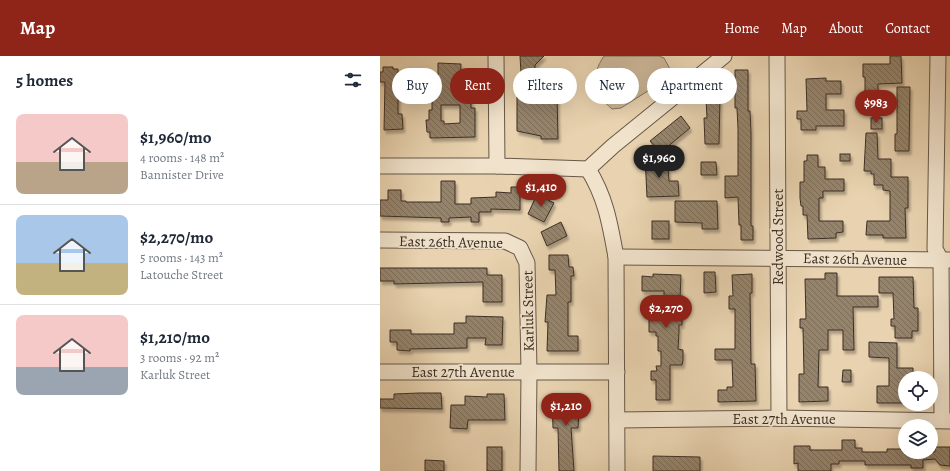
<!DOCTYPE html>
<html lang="en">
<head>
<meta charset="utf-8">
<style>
	body { margin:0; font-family:Alegreya,serif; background:#f6f6f7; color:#1f2937; height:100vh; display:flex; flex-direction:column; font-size:15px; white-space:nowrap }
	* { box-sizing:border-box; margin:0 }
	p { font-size:13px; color:#747a83 }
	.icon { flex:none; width:22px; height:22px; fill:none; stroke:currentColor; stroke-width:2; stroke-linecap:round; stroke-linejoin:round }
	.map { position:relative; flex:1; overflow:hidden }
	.side { display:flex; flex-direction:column; background:#fff; width:380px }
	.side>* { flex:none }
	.hud { position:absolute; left:12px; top:12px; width:380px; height:36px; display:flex; gap:8px }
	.buttons { position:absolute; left:518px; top:315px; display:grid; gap:8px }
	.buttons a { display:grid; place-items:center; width:40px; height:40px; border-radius:50%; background:#fff; box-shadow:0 4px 16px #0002; font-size:20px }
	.price { position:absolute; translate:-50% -34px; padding:0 9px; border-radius:14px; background:#8f2418; color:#fff; font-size:13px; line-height:26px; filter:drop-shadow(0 1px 2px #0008) }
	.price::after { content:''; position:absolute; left:50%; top:24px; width:12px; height:9px; margin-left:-6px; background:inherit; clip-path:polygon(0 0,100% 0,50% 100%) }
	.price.current { background:#222; color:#fff }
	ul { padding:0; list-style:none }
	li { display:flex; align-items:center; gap:12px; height:100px; padding:0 16px }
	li+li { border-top:1px solid #e0e1e3 }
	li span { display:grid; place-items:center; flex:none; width:112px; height:80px; border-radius:8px; color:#555 }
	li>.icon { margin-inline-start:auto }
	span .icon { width:48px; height:48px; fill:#fffc; stroke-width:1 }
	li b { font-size:17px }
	h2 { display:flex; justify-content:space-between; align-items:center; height:48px; padding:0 16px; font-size:17px }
	.tag { padding:0 14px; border-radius:18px; background:#fff; box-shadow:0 4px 16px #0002; font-size:14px; line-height:36px }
	.tag.current { background:#8f2418; color:#fff }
	header { display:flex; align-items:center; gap:24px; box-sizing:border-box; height:56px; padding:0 20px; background:#8f2418; color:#fff }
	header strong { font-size:19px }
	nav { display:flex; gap:22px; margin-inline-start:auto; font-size:14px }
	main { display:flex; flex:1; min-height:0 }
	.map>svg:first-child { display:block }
	.grass { fill:#cbb697; stroke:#84725e }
	.building { fill:url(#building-back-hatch); stroke:#3c2f24; fill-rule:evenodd; filter:url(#shadow) }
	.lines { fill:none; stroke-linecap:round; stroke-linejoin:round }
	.minor-casing { stroke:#675847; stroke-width:17 }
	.minor { stroke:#f0e2cb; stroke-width:15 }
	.labels { text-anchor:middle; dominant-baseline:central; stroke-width:3.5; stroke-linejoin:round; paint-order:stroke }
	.street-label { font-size:15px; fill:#3c2f24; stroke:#f0e2cb }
</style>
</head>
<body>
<header>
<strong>Map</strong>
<nav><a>Home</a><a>Map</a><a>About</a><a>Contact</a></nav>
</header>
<main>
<section class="side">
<h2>5 homes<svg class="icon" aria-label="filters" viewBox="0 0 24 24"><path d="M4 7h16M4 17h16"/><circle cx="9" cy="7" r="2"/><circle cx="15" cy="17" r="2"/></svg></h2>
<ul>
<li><span style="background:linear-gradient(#f6c9c9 60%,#b9a48a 0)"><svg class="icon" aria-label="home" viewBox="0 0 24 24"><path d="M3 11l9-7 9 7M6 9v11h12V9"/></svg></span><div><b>$1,960/mo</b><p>4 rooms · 148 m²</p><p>Bannister Drive</p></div></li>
<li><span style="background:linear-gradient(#a9c7e8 60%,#c2b280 0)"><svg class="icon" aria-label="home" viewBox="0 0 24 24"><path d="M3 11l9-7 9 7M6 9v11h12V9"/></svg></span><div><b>$2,270/mo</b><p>5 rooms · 143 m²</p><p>Latouche Street</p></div></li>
<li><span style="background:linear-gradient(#f6c9c9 65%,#9aa5b1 0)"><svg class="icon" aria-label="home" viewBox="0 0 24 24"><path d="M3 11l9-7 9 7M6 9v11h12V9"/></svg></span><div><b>$1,210/mo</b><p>3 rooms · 92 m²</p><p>Karluk Street</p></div></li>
</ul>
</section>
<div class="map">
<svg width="570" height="415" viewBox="0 0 570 415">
	<defs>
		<pattern id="building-back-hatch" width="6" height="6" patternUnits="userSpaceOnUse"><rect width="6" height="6" fill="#95846c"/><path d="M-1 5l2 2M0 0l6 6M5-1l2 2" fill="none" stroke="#7b6c59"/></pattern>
		<filter id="shadow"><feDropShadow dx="2" dy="3.5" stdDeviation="1" flood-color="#0004"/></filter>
	</defs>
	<rect width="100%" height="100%" fill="#e8d2af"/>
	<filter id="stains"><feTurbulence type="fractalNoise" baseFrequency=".005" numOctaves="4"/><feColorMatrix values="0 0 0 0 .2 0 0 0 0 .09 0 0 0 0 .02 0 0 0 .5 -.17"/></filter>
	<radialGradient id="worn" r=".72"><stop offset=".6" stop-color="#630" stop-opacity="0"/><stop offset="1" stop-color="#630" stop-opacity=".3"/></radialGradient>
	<path class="grass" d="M224 0H279L284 2 291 15 282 26 241 52 232 53C213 37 210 21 224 0Z"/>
	<g class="building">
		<polygon points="140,0 164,0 155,9 155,16 141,17"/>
		<polygon points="510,0 521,0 522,27 498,28 498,48 485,48 485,21 483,21 483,8 510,8"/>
		<path d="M58 7 81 8 80 28H91V52H95V81L50 82V76H47L46 64H49V54H52V31H55V19H58ZM61 49H80V67L64 68V65H61Z"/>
		<polygon points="3,11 13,11 13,13 18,13 18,58 22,58 23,73 4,74 5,26 0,26 0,16 3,16"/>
		<polygon points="355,14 368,14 368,55 370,55 371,77 371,170 373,170 373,184 361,184 361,169 359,169 358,141 345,142 345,120 358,120 358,73 357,52 355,52"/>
		<polygon points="446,22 446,25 461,25 461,38 446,38 446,54 464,54 464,70 436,70 436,74 421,74 421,63 417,63 417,55 427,55 426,23"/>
		<polygon points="517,31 530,31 529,95 515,95 515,78 517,78"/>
		<polygon points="160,39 177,39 178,83 161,83 161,80 137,75 137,41 160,41"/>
		<polygon points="340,41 339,88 325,88 324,62 327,62 326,42"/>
		<polygon points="301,60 310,72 280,97 270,85"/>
		<rect x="491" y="62" width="11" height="11"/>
		<polygon points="486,77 497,77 498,103 511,103 511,121 528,121 528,152 525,152 526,182 503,182 503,179 486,179 487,165 510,165 510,135 503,134 503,129 494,129 494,118 491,118 491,115 484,115"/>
		<rect x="460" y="98" width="10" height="7"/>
		<polygon points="279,99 280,111 288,111 289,125 298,125 299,140 267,141 265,100"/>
		<polygon points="427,99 438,99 438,111 445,111 445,123 464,123 464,135 443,135 443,142 439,142 439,165 463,165 463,176 456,177 456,182 428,183 427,159 423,159 423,150 421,150 420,142 420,126 424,126 424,105 427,105"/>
		<polygon points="321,106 336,106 337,119 321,119"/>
		<polygon points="61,125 75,125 75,148 91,148 91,142 116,141 116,136 131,137 131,131 140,131 140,154 111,153 111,156 99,156 99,166 91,166 91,161 69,162 69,166 61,166 61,162 0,160 0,144 8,144 8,134 21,134 21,145 26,145 26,146 61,146"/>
		<polygon points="157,138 174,147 164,166 148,158"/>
		<polygon points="295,145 337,145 338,173 322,173 322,167 295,166"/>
		<rect x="272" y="165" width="17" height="18"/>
		<polygon points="181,166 187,180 167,190 161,176"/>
		<polygon points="169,199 188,199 189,211 193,211 194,220 191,220 191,246 188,246 188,280 198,280 198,295 167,295 168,266 165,266 167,239 176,239 175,214 169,214"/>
		<polygon points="0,212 107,212 107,219 122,219 122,246 103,246 103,226 14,228 14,225 0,225"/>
		<polygon points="324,216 335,216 336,236 324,237"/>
		<polygon points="445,217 457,217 457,240 498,240 498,251 473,251 474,294 463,294 463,274 448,274 448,294 439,294 438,331 448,331 448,345 419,346 419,318 424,318 423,272 420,272 420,263 426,263 425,223 445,223"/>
		<polygon points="273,218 301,219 300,243 304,243 304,259 302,259 302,269 299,269 299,275 298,293 303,294 303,304 302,309 290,309 290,344 276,344 276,324 271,324 271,315 277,315 276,310 281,310 281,295 278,295 278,280 276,280 276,276 269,276 269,261 284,261 284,235 262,235 262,220 273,221"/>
		<polygon points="372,218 372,237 370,237 371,308 375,308 376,345 338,346 338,334 347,334 347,331 353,331 352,304 335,304 335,293 355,293 355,253 349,253 349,240 353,240 352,219"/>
		<polygon points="499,221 533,221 534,252 538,252 538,275 532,275 532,282 515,282 515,270 511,270 511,263 514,263 513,237 499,237"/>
		<polygon points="86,260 123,261 122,289 105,289 106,282 87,282 87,292 30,293 30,295 17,294 17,286 10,286 10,274 31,274 31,278 74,278 74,267 86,267"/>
		<polygon points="489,286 517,287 517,312 533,312 533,322 525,322 525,347 497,347 497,330 509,330 509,302 489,301"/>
		<polygon points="463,314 471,314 471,326 462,326"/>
		<polygon points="39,337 61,337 62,353 0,352 0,343 14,343 14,338"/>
		<polygon points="107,338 124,338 125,364 88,364 87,373 70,372 71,349 85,349 85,340 107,341"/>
		<polygon points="190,338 200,338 198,372 191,372 194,415 179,415 178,372 173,372 172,339"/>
		<polygon points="462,384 475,384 475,392 482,392 482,396 507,396 507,393 525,393 525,396 555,396 555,391 570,391 570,410 560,409 555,403 543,404 543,412 531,412 531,409 485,409 485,405 459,405 459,408 451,408 451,415 418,415 418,407 414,408 414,390 430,390 430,394 462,394"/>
		<rect x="107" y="391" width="15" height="24"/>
		<polygon points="273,400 320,401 320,415 273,415"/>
		<polygon points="45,404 64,405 64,415 45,415"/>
	</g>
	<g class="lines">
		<defs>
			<g id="minor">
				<polyline points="116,0 117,110"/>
				<polyline points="397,0 399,362"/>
				<polyline points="558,0 555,193 561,204 562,364"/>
				<polyline points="0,110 117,110 208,113"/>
				<path d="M208 113C226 142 230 168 236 201L237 415"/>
				<polyline points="208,113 233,90 344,0"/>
				<polyline points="0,184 125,185 140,192 147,207 149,316 148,415"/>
				<polyline points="236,201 569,204"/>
				<polyline points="0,316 237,316"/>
				<polyline points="237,364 399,362 570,365"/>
			</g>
		</defs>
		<use href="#minor" class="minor-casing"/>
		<use href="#minor" class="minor"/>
	</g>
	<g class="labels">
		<g class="street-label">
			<text transform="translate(398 181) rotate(-90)">Redwood Street</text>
			<text transform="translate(71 186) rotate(1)">East 26th Avenue</text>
			<text transform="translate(475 203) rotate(1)">East 26th Avenue</text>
			<text transform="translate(148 255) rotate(-91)">Karluk Street</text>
			<text x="83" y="316">East 27th Avenue</text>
			<text x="404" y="363">East 27th Avenue</text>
		</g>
	</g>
	<rect width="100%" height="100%" filter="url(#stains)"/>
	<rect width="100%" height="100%" fill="url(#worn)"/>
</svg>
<div class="buttons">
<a><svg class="icon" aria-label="locate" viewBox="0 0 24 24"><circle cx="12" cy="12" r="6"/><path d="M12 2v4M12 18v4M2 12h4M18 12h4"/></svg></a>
<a><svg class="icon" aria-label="layers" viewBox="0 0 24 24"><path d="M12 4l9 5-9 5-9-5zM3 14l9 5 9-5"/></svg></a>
</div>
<b class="price" style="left:496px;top:68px">$983</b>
<b class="price current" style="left:279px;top:123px">$1,960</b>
<b class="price" style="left:161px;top:152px">$1,410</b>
<b class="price" style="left:286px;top:273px">$2,270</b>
<b class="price" style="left:186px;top:371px">$1,210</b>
<div class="hud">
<a class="tag">Buy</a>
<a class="tag current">Rent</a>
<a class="tag">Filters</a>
<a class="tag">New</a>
<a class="tag">Apartment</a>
</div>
</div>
</main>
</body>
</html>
